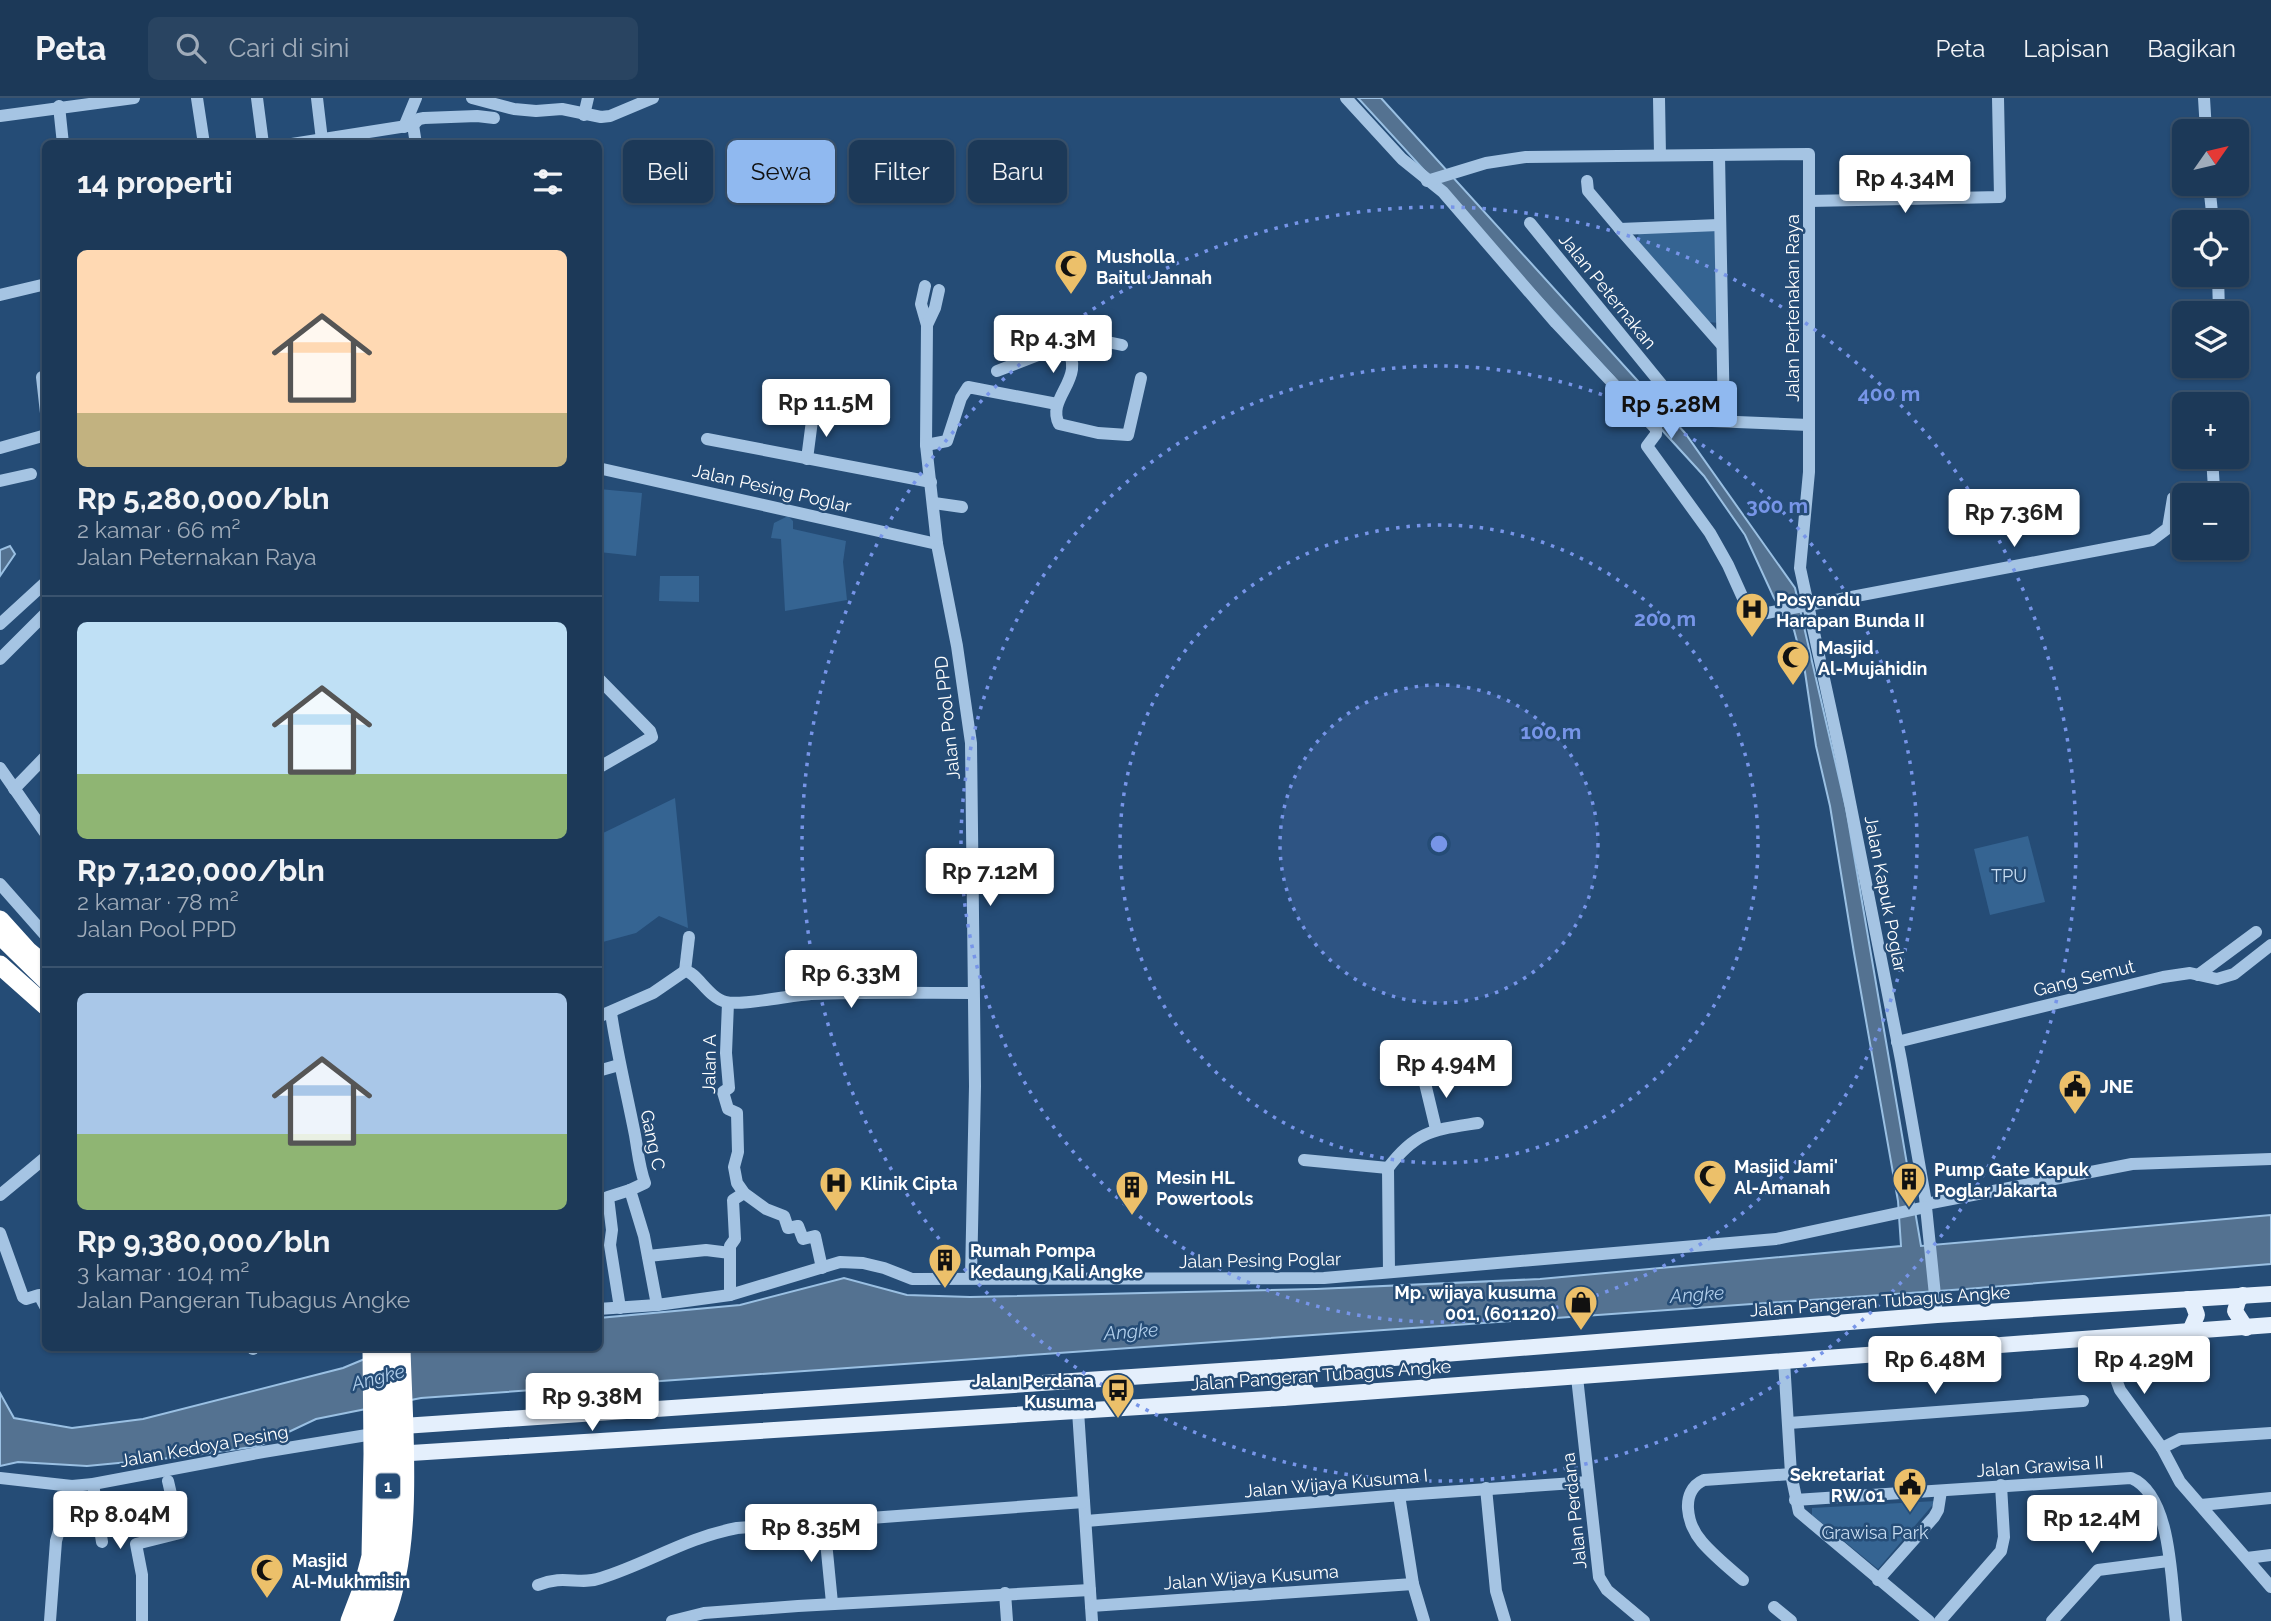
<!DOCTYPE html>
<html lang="id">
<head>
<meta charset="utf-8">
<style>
	body { margin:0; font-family:Raleway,sans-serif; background:#294461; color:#f1f3f6; height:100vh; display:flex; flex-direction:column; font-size:26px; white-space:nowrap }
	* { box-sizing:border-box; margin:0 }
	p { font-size:23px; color:#a0acba }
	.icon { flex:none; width:38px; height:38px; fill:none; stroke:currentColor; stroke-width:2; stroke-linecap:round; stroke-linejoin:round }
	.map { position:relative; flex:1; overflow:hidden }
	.sheet { position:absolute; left:42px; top:42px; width:560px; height:1211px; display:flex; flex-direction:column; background:#1c3958; border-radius:10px; box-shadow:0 2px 5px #0004,0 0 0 2px #3a536e }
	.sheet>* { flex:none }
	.banner { position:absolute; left:623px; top:42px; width:665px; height:63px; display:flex; gap:14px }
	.needle { width:46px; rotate:56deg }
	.tools { position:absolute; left:2172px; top:21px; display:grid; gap:14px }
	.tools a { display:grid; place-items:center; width:77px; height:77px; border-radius:10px; background:#1c3958; box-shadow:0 2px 5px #0004,0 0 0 2px #3a536e; font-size:35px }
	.price { position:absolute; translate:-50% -60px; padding:0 16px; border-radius:7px; background:#fff; color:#222; font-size:23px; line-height:46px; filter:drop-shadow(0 2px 4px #0008) }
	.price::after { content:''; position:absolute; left:50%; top:42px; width:21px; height:16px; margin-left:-10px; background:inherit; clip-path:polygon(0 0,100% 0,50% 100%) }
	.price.selected { background:#90b9f0; color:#111 }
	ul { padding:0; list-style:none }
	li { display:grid; align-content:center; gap:14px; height:371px; padding:0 35px }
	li+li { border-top:2px solid #3a536e }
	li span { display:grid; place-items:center; height:217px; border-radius:10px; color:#555 }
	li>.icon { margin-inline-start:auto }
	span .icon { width:126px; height:126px; fill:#fffc; stroke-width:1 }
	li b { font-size:30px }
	h2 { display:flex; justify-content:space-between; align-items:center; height:84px; padding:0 35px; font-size:30px }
	.tag { padding:0 24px; border-radius:10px; background:#1c3958; box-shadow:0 2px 5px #0004,0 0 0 2px #3a536e; font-size:24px; line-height:63px }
	.tag.selected { background:#90b9f0; color:#111 }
	header { display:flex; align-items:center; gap:42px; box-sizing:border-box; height:98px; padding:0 35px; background:#1c3958; border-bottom:2px solid #3a536e }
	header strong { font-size:33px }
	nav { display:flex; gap:38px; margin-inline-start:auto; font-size:24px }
	.search { width:490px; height:63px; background:#294461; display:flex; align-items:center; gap:18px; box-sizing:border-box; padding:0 24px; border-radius:10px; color:#a0acba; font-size:26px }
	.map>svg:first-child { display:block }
	.green { fill:#356492 }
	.water { fill:#547291; stroke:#9ac0e3; stroke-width:2 }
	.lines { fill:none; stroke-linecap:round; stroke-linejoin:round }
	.minor { stroke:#a5c4e3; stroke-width:12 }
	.major { stroke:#e4effc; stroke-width:16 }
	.highway { stroke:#fff; stroke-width:19 }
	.highway-bridge { stroke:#fff; stroke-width:19 }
	.ring { fill:none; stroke:#7795e8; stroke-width:3.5; stroke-dasharray:3.5 7 }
	.labels { text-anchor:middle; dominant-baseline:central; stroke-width:5; stroke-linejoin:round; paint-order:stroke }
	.shield { fill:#254c76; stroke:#bec9d6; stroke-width:2 }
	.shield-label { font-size:16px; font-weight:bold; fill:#fff }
	.poi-label { font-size:18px; font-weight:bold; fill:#fff; stroke:#254c76; text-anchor:start }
	.street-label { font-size:18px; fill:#fff; stroke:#254c76 }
	.park-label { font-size:18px; fill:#c8ddf2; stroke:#254c76 }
	.water-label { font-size:19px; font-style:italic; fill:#b0ceeb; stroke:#254c76 }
	.centre { fill:#7795e8; stroke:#254c76; stroke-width:3.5 }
	.ring-label { font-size:21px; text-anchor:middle; font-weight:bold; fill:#7795e8; stroke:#254c76; stroke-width:5; stroke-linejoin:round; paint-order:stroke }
</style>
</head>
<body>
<header>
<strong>Peta</strong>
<div class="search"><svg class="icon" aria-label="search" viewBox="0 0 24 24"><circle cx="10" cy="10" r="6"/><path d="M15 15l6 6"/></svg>Cari di sini</div>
<nav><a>Peta</a><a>Lapisan</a><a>Bagikan</a></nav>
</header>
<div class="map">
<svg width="2271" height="1523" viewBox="0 0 2271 1523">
	<rect width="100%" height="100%" fill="#254c76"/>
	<g class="green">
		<polygon points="1718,129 1720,225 1707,224 1637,146 1639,132"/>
		<polygon points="599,391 642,395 636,458 599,454"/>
		<polygon points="788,418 793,423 793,431 846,443 843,464 847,502 785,513 781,441 771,440 774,425"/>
		<polygon points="660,478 699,478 699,504 659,503"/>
		<polygon points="675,700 688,830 659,818 636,835 599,845 599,737"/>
		<polygon points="2028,738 2045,804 1990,817 1974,751"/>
		<polygon points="1936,1403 1878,1471 1812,1417 1812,1410"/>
	</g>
	<g class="water">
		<polygon points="1358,0 1381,0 1685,335 1795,490 1846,710 1921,1148 2271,1117 2271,1166 1966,1191 421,1300 316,1321 259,1348 181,1359 87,1368 18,1364 0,1368 0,1295 14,1320 72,1330 143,1321 343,1270 391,1250 598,1250 599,1220 740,1207 844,1180 907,1197 970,1199 1316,1191 1540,1181 1901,1148 1898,1103 1854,855 1830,708 1816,648 1805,574 1794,532 1774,500 1745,437 1704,378"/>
		<polygon points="10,448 15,456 0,478 0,452"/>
	</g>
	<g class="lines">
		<g class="minor">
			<polyline points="197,0 204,46"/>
			<polyline points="257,0 263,46"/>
			<polyline points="317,0 322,42"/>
			<polyline points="472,0 514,11 536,13 562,11 601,19 610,18 653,0"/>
			<polyline points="1346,0 1402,61 1443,94 1556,225 1655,330"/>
			<polyline points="1659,0 1660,57"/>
			<polyline points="2204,0 2206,33"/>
			<polyline points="59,8 63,46"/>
			<polyline points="584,17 588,0"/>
			<polyline points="0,18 134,0"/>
			<polyline points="413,27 419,21 424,20 477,18 494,20"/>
			<polyline points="404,29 416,0"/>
			<polyline points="292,46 413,27 416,46"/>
			<polyline points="1719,57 1724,323"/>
			<polyline points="1427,83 1486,65 1526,59 1809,56 1809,374 1800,470 1841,659 1901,962 1925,1099 1937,1217"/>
			<polyline points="1587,83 1588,93 1620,131 1719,127"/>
			<polyline points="2209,86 2213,124"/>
			<polyline points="1810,103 2000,99 1998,0"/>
			<polyline points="1530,125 1688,319 1712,323 1809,327"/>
			<polyline points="1620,131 1722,247"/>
			<polyline points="2218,177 2219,215"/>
			<polyline points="925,188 921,206 927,227 926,347 937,446 957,548 971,645 975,988 971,1180"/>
			<polyline points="0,197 46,186"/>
			<polyline points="927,227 935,210 939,192"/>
			<path d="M1064 247C1090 279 1045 299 1059 326L1098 335 1128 337 1141 280"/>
			<polyline points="997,273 1064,247 1079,238 1122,247"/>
			<polyline points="46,279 42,279 46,315"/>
			<polyline points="1688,319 1684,321 1672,315 1656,326 1656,336 1647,348 1710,435 1728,467 1751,518 2152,442 2168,430 2173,400 2184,397"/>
			<polyline points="707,341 931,384"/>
			<polyline points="926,347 947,343 961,300 968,289 1057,306"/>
			<polyline points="0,350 46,337"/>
			<polyline points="807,361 813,315"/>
			<polyline points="598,370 937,446"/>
			<polyline points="0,383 31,376"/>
			<polyline points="2187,397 2209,396 2214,391 2212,359"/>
			<polyline points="934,405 962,409"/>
			<polyline points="0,526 46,484"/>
			<polyline points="0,561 46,515"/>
			<polyline points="598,580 650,633 652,639 598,670"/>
			<polyline points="0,670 46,736"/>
			<polyline points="14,691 46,658"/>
			<polyline points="0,786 46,838"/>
			<path d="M685 873C697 874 708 900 726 904 740 908 793 897 811 896 865 894 919 895 973 895"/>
			<polyline points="685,873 689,839"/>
			<polyline points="2198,877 2256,834"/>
			<polyline points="728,905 726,955 729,990 723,994 728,1011 737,1015 738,1054 734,1069 737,1085 744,1095 766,1111 784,1118 788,1130 798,1128 803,1141 815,1138 822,1170"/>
			<path d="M611 915C617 956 627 996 635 1037 638 1054 639 1069 645 1085L630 1092 644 1138 657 1207"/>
			<polyline points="598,919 653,895 685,873"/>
			<polyline points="1897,944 2163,879 2190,875 2217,881 2234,876 2271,847"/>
			<polyline points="598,973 619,967"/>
			<polyline points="1424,981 1436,1031"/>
			<polyline points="1304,1062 1388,1070 1389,1174"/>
			<path d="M1388 1070C1417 1032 1434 1032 1478 1025"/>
			<polyline points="0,1097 46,1059"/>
			<polyline points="1926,1106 2132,1066 2271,1061"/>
			<polyline points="0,1135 23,1199 26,1201 39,1197 46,1210"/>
			<polyline points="648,1158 706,1152 730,1155"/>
			<polyline points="730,1197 730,1148 735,1141 733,1102 744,1095"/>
			<polyline points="620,1210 610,1147 612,1132 608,1099 630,1092"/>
			<polyline points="598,1211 657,1207 730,1197 840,1164 863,1165 884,1170 912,1181 1324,1180 1776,1141 1926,1109"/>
			<polyline points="2112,1238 2113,1273 2120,1292 2162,1350 2180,1384 2271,1489"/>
			<polyline points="253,1250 253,1251"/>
			<polyline points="1784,1263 1791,1376 1799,1414 1929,1523"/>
			<polyline points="1577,1279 1599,1479 1607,1492 1644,1523"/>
			<polyline points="1078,1313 1092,1523"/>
			<polyline points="1789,1325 2083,1303"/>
			<polyline points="2162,1350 2180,1341 2271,1335"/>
			<polyline points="0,1380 72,1388 93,1386 263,1354 373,1336"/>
			<polyline points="93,1386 102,1444"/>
			<polyline points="1486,1390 1496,1493 1505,1523"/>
			<polyline points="1399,1397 1413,1486 1424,1523"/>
			<path d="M1795 1402 2131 1380C2172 1397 2171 1484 2176 1523"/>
			<polyline points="2201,1407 2271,1400"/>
			<polyline points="824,1423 832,1505"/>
			<polyline points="1086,1423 1389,1398 1588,1384"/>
			<polyline points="2247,1460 2271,1457"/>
			<path d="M1743 1482C1729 1470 1714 1458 1702 1444 1687 1427 1679 1393 1704 1382L1791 1376"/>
			<polyline points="1878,1482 1934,1419 1938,1412 1941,1393"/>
			<path d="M538 1487C565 1476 579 1488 601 1480 649 1465 685 1440 737 1430L1084 1404"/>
			<polyline points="1005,1495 1007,1523"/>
			<polyline points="1091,1508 1413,1486"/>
			<polyline points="1774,1509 1791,1523"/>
			<polyline points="50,1523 56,1443 72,1388"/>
			<polyline points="142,1523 142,1477 136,1446 180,1435 168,1383"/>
			<polyline points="672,1523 704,1515 798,1508 1090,1492"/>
			<polyline points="1940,1523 2001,1453 2004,1439 2001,1387"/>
			<polyline points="2052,1523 2098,1472 2168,1463"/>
		</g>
		<g class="major">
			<polyline points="2243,1197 2238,1203 2235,1213 2246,1230"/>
			<polyline points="2188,1201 2193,1206 2197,1217 2190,1233"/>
			<path d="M1308 1267C1299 1278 1300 1287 1310 1297"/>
			<path d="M1281 1269C1291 1280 1291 1288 1283 1300"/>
			<polyline points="403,1328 1281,1269 1937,1217 2271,1196"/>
			<polyline points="395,1356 1283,1300 2271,1227"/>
		</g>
		<g class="highway">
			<polyline points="0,822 28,853 46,868"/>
			<polyline points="0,867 46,908"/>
			<polyline points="350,1523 363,1489 371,1458 373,1356 372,1250"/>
			<path d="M383 1523C415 1450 403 1329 401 1250"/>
		</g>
		<g class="highway-bridge">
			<polyline points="0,837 46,882"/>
			<path d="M367 1523C399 1437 387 1340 386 1250"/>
		</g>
	</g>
	<circle cx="1439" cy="746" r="159" fill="#7795e8" fill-opacity=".12"/>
	<g class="ring">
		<circle cx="1439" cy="746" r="159"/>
		<circle cx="1439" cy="746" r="319"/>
		<circle cx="1439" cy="746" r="478"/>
		<circle cx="1439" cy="746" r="637"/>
	</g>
	<defs>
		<symbol id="mosque-pin" viewBox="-11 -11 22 30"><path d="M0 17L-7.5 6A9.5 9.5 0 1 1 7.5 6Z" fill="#ecc06a" stroke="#254c76"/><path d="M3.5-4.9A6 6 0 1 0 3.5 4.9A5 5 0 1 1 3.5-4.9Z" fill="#111"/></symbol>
		<symbol id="hospital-pin" viewBox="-11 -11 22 30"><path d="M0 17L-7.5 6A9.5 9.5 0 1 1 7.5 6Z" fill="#ecc06a" stroke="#254c76"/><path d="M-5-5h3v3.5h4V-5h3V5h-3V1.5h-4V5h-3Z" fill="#111"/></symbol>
		<symbol id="civic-pin" viewBox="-11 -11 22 30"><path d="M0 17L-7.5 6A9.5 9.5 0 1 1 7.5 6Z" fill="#ecc06a" stroke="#254c76"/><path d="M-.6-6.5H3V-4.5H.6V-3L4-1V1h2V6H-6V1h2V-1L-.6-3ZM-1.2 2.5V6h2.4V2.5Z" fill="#111"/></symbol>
		<symbol id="building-pin" viewBox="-11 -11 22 30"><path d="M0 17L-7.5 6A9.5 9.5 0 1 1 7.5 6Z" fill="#ecc06a" stroke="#254c76"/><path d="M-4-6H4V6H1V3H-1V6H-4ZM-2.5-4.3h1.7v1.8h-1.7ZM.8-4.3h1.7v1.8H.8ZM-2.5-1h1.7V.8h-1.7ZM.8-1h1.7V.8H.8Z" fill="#111"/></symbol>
		<symbol id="shop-pin" viewBox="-11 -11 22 30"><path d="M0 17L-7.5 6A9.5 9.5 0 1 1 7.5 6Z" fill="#ecc06a" stroke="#254c76"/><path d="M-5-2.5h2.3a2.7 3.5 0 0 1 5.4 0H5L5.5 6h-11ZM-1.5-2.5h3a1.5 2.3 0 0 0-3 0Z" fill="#111"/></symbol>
		<symbol id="bus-pin" viewBox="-11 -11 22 30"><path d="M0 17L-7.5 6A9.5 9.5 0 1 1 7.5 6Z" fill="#ecc06a" stroke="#254c76"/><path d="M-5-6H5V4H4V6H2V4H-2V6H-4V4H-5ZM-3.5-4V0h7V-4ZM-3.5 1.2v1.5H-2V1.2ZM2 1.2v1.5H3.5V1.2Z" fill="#111"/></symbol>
	</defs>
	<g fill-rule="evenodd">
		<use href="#mosque-pin" x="1052" y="149" width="38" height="52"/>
		<use href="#hospital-pin" x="1733" y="492" width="38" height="52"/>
		<use href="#mosque-pin" x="1774" y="540" width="38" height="52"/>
		<use href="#civic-pin" x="2056" y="969" width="38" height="52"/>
		<use href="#mosque-pin" x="1691" y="1059" width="38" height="52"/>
		<use href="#building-pin" x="1890" y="1062" width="38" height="52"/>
		<use href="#hospital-pin" x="817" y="1066" width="38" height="52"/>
		<use href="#building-pin" x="1113" y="1070" width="38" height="52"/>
		<use href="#building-pin" x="926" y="1143" width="38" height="52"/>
		<use href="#shop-pin" x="1562" y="1185" width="38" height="52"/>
		<use href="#bus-pin" x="1099" y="1273" width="38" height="52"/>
		<use href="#civic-pin" x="1891" y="1367" width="38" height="52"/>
		<use href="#mosque-pin" x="248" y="1453" width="38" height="52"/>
	</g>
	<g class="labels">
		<rect class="shield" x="376" y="1375.5" width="24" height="25" rx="5"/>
		<g class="shield-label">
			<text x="388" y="1388">1</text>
		</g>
		<g class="poi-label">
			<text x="1096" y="158">Musholla<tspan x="1096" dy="21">Baitul Jannah</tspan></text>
			<text x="1776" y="501">Posyandu<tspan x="1776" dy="21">Harapan Bunda II</tspan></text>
			<text x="1818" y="549">Masjid<tspan x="1818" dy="21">Al-Mujahidin</tspan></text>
			<text x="2100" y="988">JNE</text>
			<text x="1734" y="1068">Masjid Jami'<tspan x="1734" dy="21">Al-Amanah</tspan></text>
			<text x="1934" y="1071">Pump Gate Kapuk<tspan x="1934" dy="21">Poglar Jakarta</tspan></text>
			<text x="1156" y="1079">Mesin HL<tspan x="1156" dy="21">Powertools</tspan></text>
			<text x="860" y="1085">Klinik Cipta</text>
			<text x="970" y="1152">Rumah Pompa<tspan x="970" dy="21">Kedaung Kali Angke</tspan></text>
			<text x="1556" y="1194" text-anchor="end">Mp. wijaya kusuma<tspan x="1556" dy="21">001, (601120)</tspan></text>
			<text x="1094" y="1282" text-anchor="end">Jalan Perdana<tspan x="1094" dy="21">Kusuma</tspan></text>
			<text x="1885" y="1376" text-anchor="end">Sekretariat<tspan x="1885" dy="21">RW 01</tspan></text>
			<text x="292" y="1462">Masjid<tspan x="292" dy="21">Al-Mukhmisin</tspan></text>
		</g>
		<g class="street-label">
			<text transform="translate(1608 193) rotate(51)">Jalan Peternakan</text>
			<text transform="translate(1792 210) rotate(-90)">Jalan Pertenakan Raya</text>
			<text transform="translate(772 390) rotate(13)">Jalan Pesing Poglar</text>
			<text transform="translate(947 620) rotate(-96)">Jalan Pool PPD</text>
			<text transform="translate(1886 796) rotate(79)">Jalan Kapuk Poglar</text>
			<text transform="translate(2084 880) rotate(-14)">Gang Semut</text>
			<text transform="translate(709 966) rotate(-89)">Jalan A</text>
			<text transform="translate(653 1042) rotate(78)">Gang C</text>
			<text transform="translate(1260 1162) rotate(-1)">Jalan Pesing Poglar</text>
			<text transform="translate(1880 1203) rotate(-4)">Jalan Pangeran Tubagus Angke</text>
			<text transform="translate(1321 1277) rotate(-4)">Jalan Pangeran Tubagus Angke</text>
			<text transform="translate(204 1348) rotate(-10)">Jalan Kedoya Pesing</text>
			<text transform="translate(2040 1368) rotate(-4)">Jalan Grawisa II</text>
			<text transform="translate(1336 1385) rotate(-5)">Jalan Wijaya Kusuma I</text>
			<text transform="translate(1574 1413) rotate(-96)">Jalan Perdana</text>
			<text transform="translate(1251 1479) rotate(-4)">Jalan Wijaya Kusuma</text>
		</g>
		<g class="park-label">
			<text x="2009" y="777">TPU</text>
			<text x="1875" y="1434">Grawisa Park</text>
		</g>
		<g class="water-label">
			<text transform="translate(1697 1196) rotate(-4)">Angke</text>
			<text transform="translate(1131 1233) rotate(-4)">Angke</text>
			<text transform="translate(378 1279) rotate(-15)">Angke</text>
		</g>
	</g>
	<circle cx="1439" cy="746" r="10" class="centre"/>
	<g class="ring-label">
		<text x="1889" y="303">400 m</text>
		<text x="1777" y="415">300 m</text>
		<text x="1665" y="528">200 m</text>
		<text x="1551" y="641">100 m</text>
	</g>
</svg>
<div class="tools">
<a><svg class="needle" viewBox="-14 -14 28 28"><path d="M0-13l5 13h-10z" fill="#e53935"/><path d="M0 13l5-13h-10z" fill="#a0acba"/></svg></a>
<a><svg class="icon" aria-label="locate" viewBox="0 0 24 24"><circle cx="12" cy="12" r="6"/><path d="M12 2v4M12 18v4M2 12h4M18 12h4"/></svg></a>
<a><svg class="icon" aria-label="layers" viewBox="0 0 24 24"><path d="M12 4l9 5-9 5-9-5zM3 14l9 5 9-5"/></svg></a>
<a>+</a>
<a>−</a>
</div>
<b class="price" style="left:1905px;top:117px">Rp 4.34M</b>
<b class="price" style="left:1053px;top:277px">Rp 4.3M</b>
<b class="price" style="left:826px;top:341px">Rp 11.5M</b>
<b class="price selected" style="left:1671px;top:343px">Rp 5.28M</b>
<b class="price" style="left:2014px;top:451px">Rp 7.36M</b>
<b class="price" style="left:990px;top:810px">Rp 7.12M</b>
<b class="price" style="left:851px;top:912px">Rp 6.33M</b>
<b class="price" style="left:1446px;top:1002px">Rp 4.94M</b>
<b class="price" style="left:1935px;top:1298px">Rp 6.48M</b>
<b class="price" style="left:2144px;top:1298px">Rp 4.29M</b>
<b class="price" style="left:592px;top:1335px">Rp 9.38M</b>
<b class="price" style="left:120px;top:1453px">Rp 8.04M</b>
<b class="price" style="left:2092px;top:1457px">Rp 12.4M</b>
<b class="price" style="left:811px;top:1466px">Rp 8.35M</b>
<div class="banner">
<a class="tag">Beli</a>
<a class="tag selected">Sewa</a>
<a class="tag">Filter</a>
<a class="tag">Baru</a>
</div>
<section class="sheet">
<h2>14 properti<svg class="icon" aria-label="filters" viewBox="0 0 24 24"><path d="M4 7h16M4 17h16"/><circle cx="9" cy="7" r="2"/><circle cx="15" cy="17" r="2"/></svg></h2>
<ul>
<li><span style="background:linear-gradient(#ffd9b3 75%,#c2b280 0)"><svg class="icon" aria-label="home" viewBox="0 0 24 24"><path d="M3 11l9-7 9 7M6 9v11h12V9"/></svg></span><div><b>Rp 5,280,000/bln</b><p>2 kamar · 66 m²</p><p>Jalan Peternakan Raya</p></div></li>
<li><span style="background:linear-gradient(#bfe0f5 70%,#8fb573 0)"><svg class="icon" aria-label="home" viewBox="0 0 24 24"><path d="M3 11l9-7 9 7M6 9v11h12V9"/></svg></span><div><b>Rp 7,120,000/bln</b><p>2 kamar · 78 m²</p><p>Jalan Pool PPD</p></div></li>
<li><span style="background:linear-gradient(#a9c7e8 65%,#8fb573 0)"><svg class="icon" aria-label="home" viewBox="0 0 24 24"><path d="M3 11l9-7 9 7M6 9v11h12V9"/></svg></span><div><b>Rp 9,380,000/bln</b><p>3 kamar · 104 m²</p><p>Jalan Pangeran Tubagus Angke</p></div></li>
</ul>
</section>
</div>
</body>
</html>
